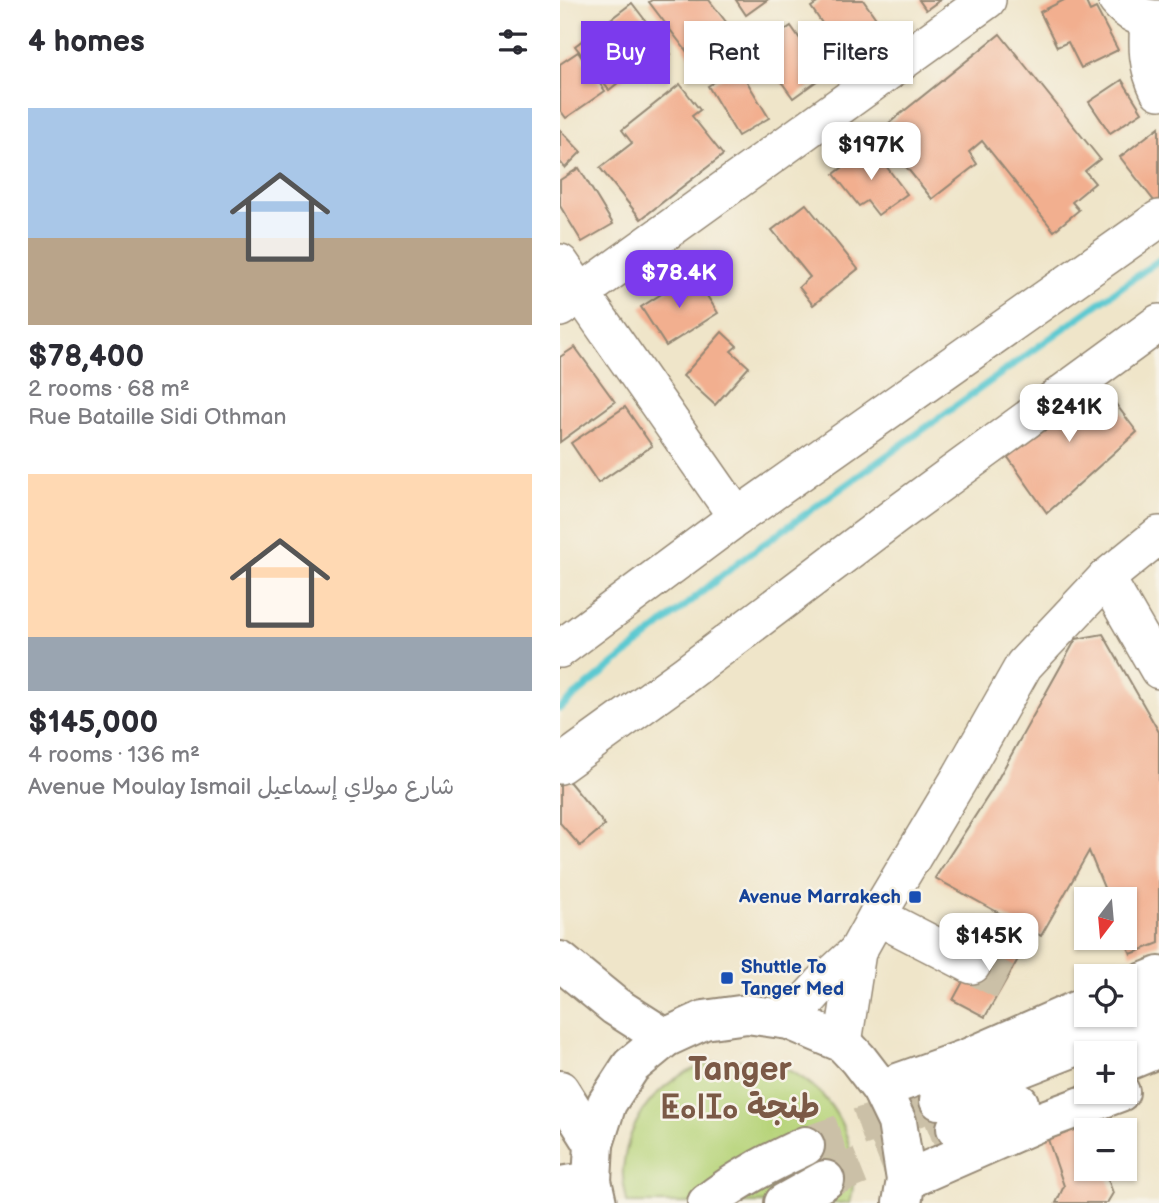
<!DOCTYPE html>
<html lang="en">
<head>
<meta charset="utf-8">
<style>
	body { margin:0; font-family:"Balsamiq Sans","Playpen Sans Arabic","Noto Sans Tifinagh",sans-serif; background:#f2f2f3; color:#2b2b33; height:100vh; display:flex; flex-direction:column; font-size:26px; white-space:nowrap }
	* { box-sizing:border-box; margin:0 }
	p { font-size:23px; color:#7c7c81 }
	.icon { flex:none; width:38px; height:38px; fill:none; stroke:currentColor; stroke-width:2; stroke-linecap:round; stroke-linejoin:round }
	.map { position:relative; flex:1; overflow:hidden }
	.side { display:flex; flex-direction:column; background:#fff; width:560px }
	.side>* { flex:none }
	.top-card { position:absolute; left:21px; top:21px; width:472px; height:63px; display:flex; gap:14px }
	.needle { width:46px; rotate:196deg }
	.controls { position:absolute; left:514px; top:887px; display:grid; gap:14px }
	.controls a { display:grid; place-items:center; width:63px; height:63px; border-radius:0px; background:#fff; box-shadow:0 2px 5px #0004; font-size:35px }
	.price { position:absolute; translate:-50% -60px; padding:0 16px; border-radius:14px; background:#fff; color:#222; font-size:23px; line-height:46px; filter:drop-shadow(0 2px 4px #0008) }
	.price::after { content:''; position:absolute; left:50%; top:42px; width:21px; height:16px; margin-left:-10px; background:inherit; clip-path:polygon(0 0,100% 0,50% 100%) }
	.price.selected { background:#7c3aed; color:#fff }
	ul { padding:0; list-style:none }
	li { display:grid; align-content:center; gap:14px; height:371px; padding:0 28px }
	li span { display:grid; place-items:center; height:217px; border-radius:0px; color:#555 }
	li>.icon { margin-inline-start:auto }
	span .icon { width:126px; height:126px; fill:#fffc; stroke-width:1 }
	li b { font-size:30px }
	h2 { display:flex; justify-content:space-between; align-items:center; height:84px; padding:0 28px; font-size:30px }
	.chip { padding:0 24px; border-radius:0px; background:#fff; box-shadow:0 2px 5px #0004; font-size:24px; line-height:63px }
	.chip.selected { background:#7c3aed; color:#fff }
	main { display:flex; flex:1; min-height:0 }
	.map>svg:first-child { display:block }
	.green { fill:#b7d47a; stroke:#797f4c; stroke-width:2 }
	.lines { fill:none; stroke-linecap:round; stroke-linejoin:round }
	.stream { stroke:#5cc9d1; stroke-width:7 }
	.building { fill:#f2af8f }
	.minor-tunnel { stroke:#cbc0a7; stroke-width:37; stroke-dasharray:37 18; stroke-linecap:butt }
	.highway-tunnel { stroke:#cbc0a7; stroke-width:38; stroke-dasharray:38 19; stroke-linecap:butt }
	.minor-casing { stroke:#958874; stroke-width:40 }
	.major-casing { stroke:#958874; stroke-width:42 }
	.highway-casing { stroke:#958874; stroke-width:42 }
	.minor { stroke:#fff; stroke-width:37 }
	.major { stroke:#fff; stroke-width:38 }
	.highway { stroke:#fff; stroke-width:38 }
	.transit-dot { fill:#1a4fb4; stroke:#f7f3e8; stroke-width:2.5 }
	.labels { text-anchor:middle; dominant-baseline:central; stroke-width:5; stroke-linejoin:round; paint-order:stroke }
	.transit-label { font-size:19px; font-weight:bold; fill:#164399; stroke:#f7f3e8; text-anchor:end }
	.town-label { font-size:33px; font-weight:bold; fill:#7b5946; stroke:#f7f3e8 }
</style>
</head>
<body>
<main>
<section class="side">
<h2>4 homes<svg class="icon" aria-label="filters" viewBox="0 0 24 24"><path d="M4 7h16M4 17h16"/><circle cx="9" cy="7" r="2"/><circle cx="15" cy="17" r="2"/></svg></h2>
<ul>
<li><span style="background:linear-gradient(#a9c7e8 60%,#b9a48a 0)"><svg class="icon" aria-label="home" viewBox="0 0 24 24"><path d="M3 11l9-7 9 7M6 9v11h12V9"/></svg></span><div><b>$78,400</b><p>2 rooms · 68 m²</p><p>Rue Bataille Sidi Othman</p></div></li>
<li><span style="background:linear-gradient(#ffd9b3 75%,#9aa5b1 0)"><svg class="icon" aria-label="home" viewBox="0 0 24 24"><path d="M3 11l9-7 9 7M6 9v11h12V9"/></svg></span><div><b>$145,000</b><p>4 rooms · 136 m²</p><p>Avenue Moulay Ismail شارع مولاي إسماعيل</p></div></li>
</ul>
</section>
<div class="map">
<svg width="599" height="1203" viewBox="0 0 599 1203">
	<rect width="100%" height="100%" fill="#f7f3e8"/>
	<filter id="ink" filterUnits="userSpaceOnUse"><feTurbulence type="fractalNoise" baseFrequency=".0143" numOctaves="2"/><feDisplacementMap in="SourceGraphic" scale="14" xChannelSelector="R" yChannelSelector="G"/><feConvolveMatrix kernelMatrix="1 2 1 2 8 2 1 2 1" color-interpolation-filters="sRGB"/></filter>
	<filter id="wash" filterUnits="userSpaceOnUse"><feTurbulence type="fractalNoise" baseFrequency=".00686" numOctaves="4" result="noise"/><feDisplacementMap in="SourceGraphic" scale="28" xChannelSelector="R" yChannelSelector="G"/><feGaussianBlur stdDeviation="1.57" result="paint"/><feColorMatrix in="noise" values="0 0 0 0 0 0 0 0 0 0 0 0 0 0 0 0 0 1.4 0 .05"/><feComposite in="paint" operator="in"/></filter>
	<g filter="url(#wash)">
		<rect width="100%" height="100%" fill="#efe5c9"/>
		<path class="green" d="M194 1060C206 1064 220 1066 230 1071 271 1092 293 1132 293 1177 293 1186 293 1194 290 1203H67C66 1193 62 1181 63 1170 68 1116 102 1074 156 1062 168 1059 182 1061 194 1060Z"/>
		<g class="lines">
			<polyline class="stream" points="0,708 180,561 599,260"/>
		</g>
		<g id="blocks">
			<g class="building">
				<polygon points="92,0 149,0 170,27 131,57 89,2"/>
				<polygon points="176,0 207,0 186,15"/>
				<polygon points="262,0 303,0 327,34 288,61 251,7"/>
				<polygon points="359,0 380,0 366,10"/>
				<polygon points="504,0 525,0 530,11 536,8 558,50 521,68 508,42 497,47 480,12"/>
				<polygon points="72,3 111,54 85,74 79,66 49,90 15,46"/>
				<polygon points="231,26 265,75 233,98 198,49"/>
				<polygon points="440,34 540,159 525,171 535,183 512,202 519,210 494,231 422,141 409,152 417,164 372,199 318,132"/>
				<polygon points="18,52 45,91 6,118 0,110 0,64"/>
				<polygon points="178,67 209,118 178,136 148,86"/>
				<polygon points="562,80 582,112 550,133 529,102"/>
				<polygon points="120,84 140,110 132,116 163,155 81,219 40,168 72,143 62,130"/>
				<polygon points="599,127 599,199 595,202 560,157"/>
				<polygon points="0,130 21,152 5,168 0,162"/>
				<polygon points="311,146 347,194 318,215 307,201 299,206 274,174"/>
				<polygon points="19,168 53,224 22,242 0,206 0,180"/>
				<polygon points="246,204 298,269 253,305 239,287 250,277 212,230"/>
				<polygon points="133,274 158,313 106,346 81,307"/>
				<polygon points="162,332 177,346 171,351 189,367 155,405 123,376"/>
				<polygon points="15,347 55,402 0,442 0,357"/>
				<polygon points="537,379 577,432 487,513 440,446"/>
				<polygon points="65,407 92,446 38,483 11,443"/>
				<polygon points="543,634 599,732 599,943 571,954 564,938 565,900 549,900 529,851 481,936 375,878 430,793 516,639"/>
				<polygon points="7,779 45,825 20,846 0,823 0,785"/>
				<polygon points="431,930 465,947 425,1017 393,1000"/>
				<polygon points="526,1115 532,1130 527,1130 527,1169 544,1169 553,1193 547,1203 496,1203 504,1186 482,1122"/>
			</g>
		</g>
	</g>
	<g filter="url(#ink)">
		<use href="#blocks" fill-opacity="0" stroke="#958874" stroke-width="2"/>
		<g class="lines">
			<polyline class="minor-tunnel" points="412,965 445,982"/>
			<g class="highway-tunnel">
				<polyline points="245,1146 379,1100"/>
				<polyline points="265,1180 396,1128"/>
			</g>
			<defs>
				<g id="minor">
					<path d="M557 0C568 13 582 20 599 19"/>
					<path d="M589 20C587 46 587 67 599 91"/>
					<polyline points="0,263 177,517"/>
					<polyline points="0,308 427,0"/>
					<polyline points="546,578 599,670"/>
					<polyline points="0,649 177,517 599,219"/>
					<polyline points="0,765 126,674 335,516 599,323"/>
					<polyline points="317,916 412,965"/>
					<polyline points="229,1020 262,984 297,952"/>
					<polyline points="283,1043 297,952 317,916 401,776 464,665 546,578 599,535"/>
				</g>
				<polyline id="major" points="0,1186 32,1181"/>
				<g id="highway">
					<polyline points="0,961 55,1006 105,1038"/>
					<polyline points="565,990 599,976"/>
					<polyline points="565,1062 599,1048"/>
					<polyline points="321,1089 408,1058 527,1006"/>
					<polyline points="0,1090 34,1144"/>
					<polyline points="379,1100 599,1014"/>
					<polyline points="396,1128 459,1103"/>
					<polyline points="346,1180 476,1123 560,1092"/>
					<polyline points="37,1203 32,1181 34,1144 47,1103 71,1066 105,1038 144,1020 187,1014 229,1020 283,1043 298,1059 321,1089 337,1122 346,1180 342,1203"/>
					<path d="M147 1203C177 1179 211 1162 245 1146"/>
					<polyline points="224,1203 265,1180"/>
				</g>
			</defs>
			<use href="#minor" class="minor-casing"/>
			<use href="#major" class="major-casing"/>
			<use href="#highway" class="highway-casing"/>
			<use href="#minor" class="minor"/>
			<use href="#major" class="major"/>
			<use href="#highway" class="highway"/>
		</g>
	</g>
	<g class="transit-dot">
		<rect x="348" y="890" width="14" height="14" rx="3.5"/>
		<rect x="160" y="971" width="14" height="14" rx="3.5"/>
	</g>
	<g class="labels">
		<g class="transit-label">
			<text x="341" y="897">Avenue Marrakech</text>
			<text x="181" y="967" text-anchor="start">Shuttle To<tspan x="181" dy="22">Tanger Med</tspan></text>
		</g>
		<g class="town-label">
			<text x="180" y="1070">Tanger<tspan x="180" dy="38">ⵟⴰⵏⵊⴰ طنجة</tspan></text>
		</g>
	</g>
</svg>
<div class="controls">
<a><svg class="needle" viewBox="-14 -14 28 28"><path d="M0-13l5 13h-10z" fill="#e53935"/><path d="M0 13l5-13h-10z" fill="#7c7c81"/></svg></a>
<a><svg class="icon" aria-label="locate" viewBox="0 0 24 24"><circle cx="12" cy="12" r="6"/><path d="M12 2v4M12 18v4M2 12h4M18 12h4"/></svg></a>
<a>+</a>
<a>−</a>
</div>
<b class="price" style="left:311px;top:182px">$197K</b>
<b class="price selected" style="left:119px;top:310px">$78.4K</b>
<b class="price" style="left:509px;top:444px">$241K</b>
<b class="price" style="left:429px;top:973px">$145K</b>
<div class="top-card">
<a class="chip selected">Buy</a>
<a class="chip">Rent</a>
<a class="chip">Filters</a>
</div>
</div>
</main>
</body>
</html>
